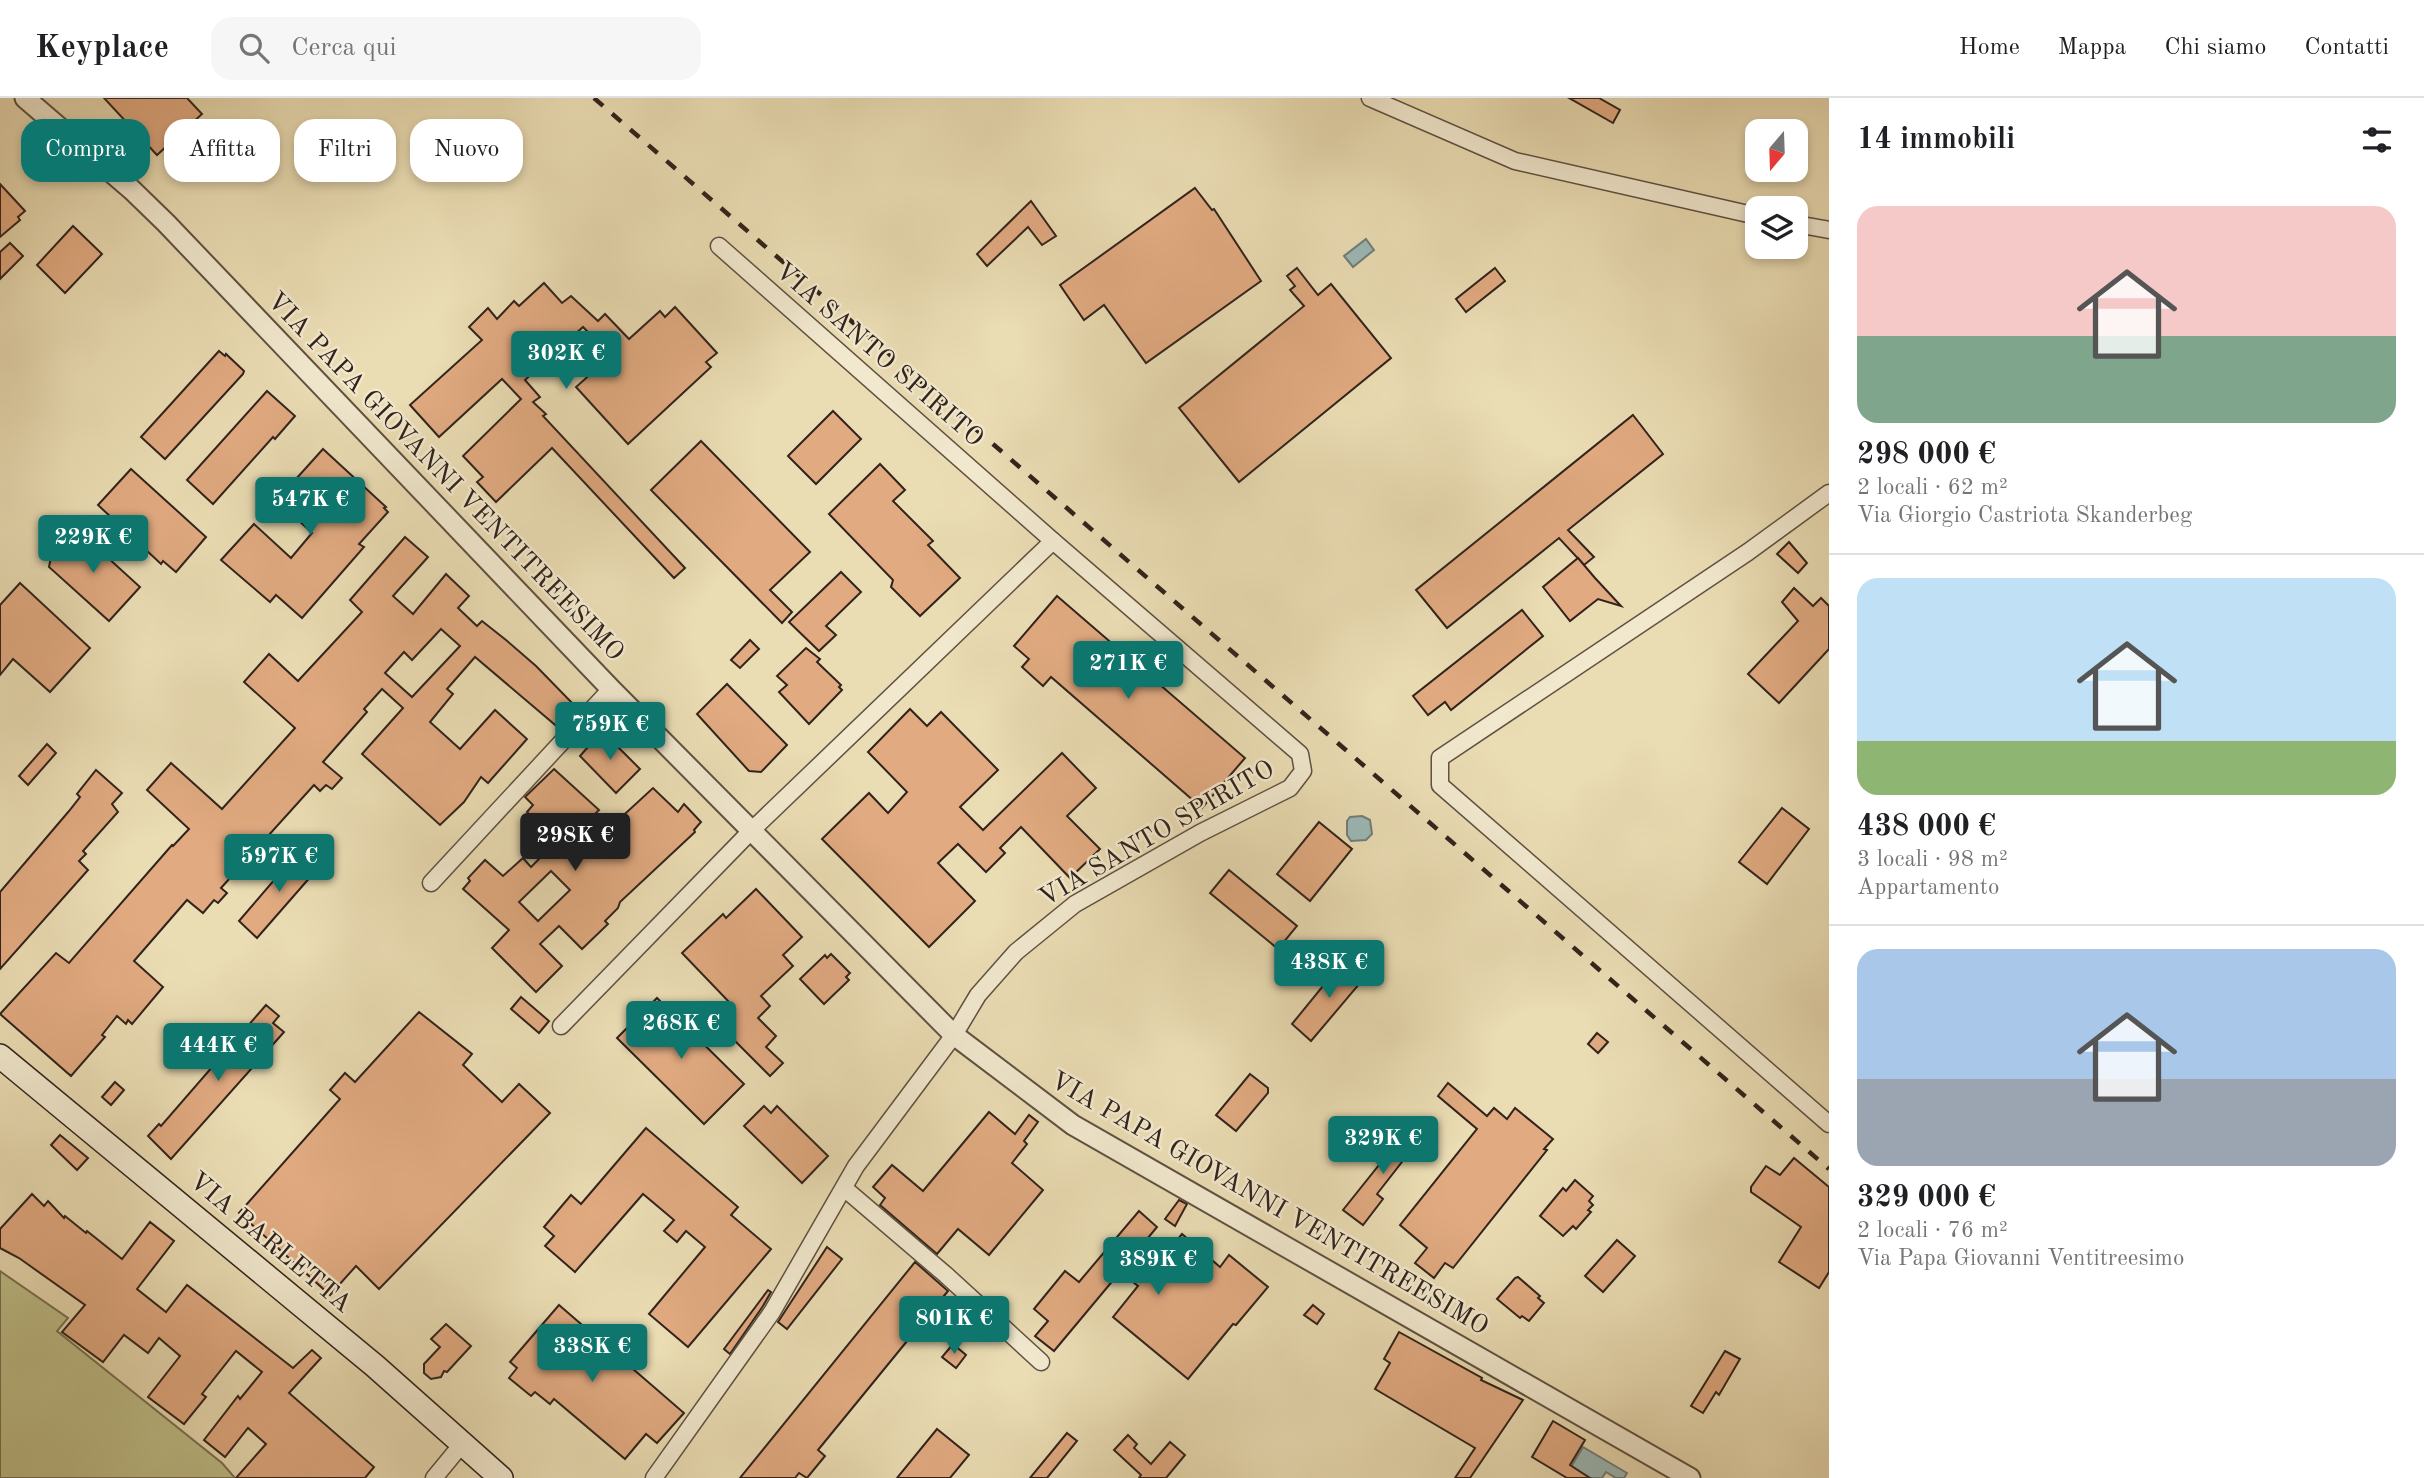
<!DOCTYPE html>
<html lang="it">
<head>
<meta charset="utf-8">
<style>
	body { margin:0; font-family:"Old Standard TT",serif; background:#f6f6f6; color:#202124; height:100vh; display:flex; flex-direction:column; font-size:26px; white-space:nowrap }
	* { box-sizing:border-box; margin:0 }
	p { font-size:23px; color:#757577 }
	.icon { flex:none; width:38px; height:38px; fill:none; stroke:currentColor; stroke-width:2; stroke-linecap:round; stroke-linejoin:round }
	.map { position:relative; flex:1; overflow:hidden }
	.panel { display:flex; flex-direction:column; background:#fff; width:595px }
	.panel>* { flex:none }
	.hud { position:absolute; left:21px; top:21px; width:665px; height:63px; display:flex; gap:14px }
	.needle { width:46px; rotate:199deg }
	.tools { position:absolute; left:1745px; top:21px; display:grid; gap:14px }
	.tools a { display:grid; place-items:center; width:63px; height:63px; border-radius:14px; background:#fff; box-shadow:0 4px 10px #0003; font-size:35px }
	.price { position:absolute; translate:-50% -60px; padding:0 16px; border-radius:7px; background:#0f766e; color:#fff; font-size:23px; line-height:46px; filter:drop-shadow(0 2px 4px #0008) }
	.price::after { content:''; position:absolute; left:50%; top:42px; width:21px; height:16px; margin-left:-10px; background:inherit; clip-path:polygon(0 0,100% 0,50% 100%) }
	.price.on { background:#222; color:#fff }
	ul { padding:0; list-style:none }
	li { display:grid; align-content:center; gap:14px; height:371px; padding:0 28px }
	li+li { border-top:2px solid #e0e0e0 }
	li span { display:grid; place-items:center; height:217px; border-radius:21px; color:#555 }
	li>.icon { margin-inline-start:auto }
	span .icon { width:126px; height:126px; fill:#fffc; stroke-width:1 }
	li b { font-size:30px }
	h2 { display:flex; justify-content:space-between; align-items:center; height:84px; padding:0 28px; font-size:30px }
	.pill { padding:0 24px; border-radius:21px; background:#fff; box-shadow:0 4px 10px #0003; font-size:24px; line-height:63px }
	.pill.on { background:#0f766e; color:#fff }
	header { display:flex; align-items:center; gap:42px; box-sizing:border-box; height:98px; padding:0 35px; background:#fff; border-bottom:2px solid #e0e0e0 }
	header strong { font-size:33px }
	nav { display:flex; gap:38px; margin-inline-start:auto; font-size:24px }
	.search { width:490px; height:63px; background:#f6f6f6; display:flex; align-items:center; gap:18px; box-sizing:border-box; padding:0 24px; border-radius:21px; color:#757577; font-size:26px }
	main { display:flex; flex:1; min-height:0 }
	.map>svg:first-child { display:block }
	.green { fill:#bebe88; stroke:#787052; stroke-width:2 }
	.water { fill:#9bb9b7; stroke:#717d79; stroke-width:2 }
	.building { fill:#e1aa81; stroke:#31231c; stroke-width:2; fill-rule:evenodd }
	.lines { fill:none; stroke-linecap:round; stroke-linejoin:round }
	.minor-casing { stroke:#5f5142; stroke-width:19 }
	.tertiary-casing { stroke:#5f5142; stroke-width:23 }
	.secondary-casing { stroke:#31231c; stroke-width:26 }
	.minor { stroke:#f1e8ce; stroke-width:16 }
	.tertiary { stroke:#f1e8ce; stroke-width:19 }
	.secondary { stroke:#f1e8ce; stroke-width:23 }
	.rail { stroke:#31231c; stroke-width:4.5; stroke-dasharray:12 12; stroke-linecap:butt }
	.labels { text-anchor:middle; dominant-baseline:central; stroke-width:5; stroke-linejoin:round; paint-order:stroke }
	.street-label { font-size:26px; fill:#31231c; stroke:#f1e8ce }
</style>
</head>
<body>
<header>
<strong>Keyplace</strong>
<div class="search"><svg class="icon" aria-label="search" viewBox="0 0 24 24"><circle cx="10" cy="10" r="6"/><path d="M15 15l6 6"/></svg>Cerca qui</div>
<nav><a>Home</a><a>Mappa</a><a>Chi siamo</a><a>Contatti</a></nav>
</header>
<main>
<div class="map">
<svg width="1829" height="1380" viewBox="0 0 1829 1380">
	<rect width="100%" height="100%" fill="#eadcb3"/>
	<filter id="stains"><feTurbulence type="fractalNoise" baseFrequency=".00286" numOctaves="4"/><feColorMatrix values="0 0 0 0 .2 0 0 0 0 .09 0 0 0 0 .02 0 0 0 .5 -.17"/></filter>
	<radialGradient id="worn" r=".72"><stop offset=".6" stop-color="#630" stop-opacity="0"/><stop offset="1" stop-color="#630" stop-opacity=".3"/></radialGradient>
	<polygon class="green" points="0,1173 68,1220 57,1233 222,1365 235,1380 0,1380"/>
	<g class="water">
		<polygon points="1366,141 1374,152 1353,169 1344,158"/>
		<polygon points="1362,718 1370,722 1372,736 1366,742 1351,743 1347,737 1347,723 1350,719"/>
		<polygon points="1583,1349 1627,1375 1624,1380 1616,1380 1606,1374 1602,1380 1590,1380 1571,1369"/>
	</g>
	<g class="building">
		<polygon points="104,0 187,0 202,16 157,57"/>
		<polygon points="1569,0 1599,0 1620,12 1613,25"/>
		<polygon points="0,86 25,113 18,119 20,122 0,139"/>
		<polygon points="1195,90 1212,112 1214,111 1261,183 1146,265 1104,207 1084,222 1060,187"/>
		<polygon points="1031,103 1056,138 1042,147 1028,129 987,168 977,156"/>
		<polygon points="73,128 102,156 65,195 37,167"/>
		<polygon points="10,145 23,158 0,181 0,154"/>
		<polygon points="1297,170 1318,197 1331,186 1391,260 1239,384 1179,310 1304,208 1290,192 1295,188 1287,178"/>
		<polygon points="1495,170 1505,183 1466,214 1456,201"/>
		<polygon points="544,185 562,205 571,198 598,223 605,216 629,241 660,213 665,219 675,209 717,255 706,264 711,269 628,346 576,289 611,258 583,229 525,282 540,299 533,304 546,316 543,318 685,470 674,480 552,350 496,404 477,384 483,379 463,358 521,301 502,281 439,339 410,307 482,242 469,229 488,210 497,221 514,203 519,208"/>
		<polygon points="219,253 225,258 226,256 244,273 243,276 165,361 141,339"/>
		<polygon points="267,293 295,318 275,341 273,339 213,406 187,382"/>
		<polygon points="833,313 861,341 816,386 788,358"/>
		<polygon points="1633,317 1663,356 1568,432 1594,459 1584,467 1559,440 1447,530 1416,492"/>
		<polygon points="701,343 810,454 770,492 792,514 782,525 651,392"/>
		<polygon points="323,351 386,409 384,410 388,414 359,446 364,449 302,520 276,497 270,504 221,462 254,426 291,460 312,435 277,402"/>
		<polygon points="880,366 905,392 893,403 933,443 928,447 960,480 920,518 891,489 893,482 829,416"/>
		<polygon points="131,371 206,439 176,474 163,463 161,466 98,407"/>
		<polygon points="77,434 83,437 140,489 109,523 49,469 51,459 56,454 58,441 68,444"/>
		<path d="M405 439 428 459 393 498 413 516 446 476 469 498 458 510 477 528 482 523 506 542 536 568 578 611 560 631 475 559 447 591 453 596 430 624 460 651 495 612 527 641 488 685 481 679 464 704 440 727 362 656 403 610 382 591 364 611 367 614 323 664 342 680 332 691 326 687 320 693 314 687 221 790 227 795 218 805 214 802 203 815 187 802 134 863 163 889 132 926 128 922 126 926 117 918 102 937 105 939 71 978 0 916 56 855 69 865 172 747 173 748 189 731 147 692 171 665 222 711 295 630 244 584 269 556 298 583 362 514 350 502ZM441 531 460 548 412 599 385 575 404 554 412 562Z"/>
		<polygon points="1789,444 1807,465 1798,475 1777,456"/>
		<polygon points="1578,460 1595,480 1621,508 1598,501 1570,523 1543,489"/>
		<polygon points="841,474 861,494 826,528 836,537 819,553 789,524"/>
		<polygon points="20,485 90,550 50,594 13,561 0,577 0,507"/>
		<polygon points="1794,490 1813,508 1821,500 1829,508 1829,551 1779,605 1748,576 1798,523 1782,504"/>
		<polygon points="1057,498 1245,660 1202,710 1051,579 1043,588 1022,569 1029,561 1014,548"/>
		<polygon points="1522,512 1543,538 1451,612 1445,604 1428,617 1413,598"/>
		<polygon points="750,542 759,551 740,570 731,562"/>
		<polygon points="806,550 820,561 817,564 841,587 839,589 842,592 809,626 779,594 787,587 777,578"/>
		<polygon points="727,586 787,647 761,674 749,673 697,616"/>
		<polygon points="910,611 927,628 941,614 998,672 960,709 983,732 1062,655 1096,690 1067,718 1100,751 1070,780 1021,729 1000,750 1005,755 986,774 958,746 938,765 975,803 929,849 822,741 869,695 888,715 907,694 868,654"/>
		<polygon points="602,633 640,671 616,695 580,658"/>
		<polygon points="47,646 56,655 28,687 19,678"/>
		<path d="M554 671 599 712 588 723 602 737 653 690 678 714 684 706 701 724 694 732 695 734 620 804 618 810 605 823 608 826 582 851 559 828 540 846 562 868 536 894 492 850 509 832 463 791 470 783 468 780 485 762 503 778 523 760 531 769 556 744 527 714 533 707 525 699ZM551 773 570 792 538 823 519 804Z"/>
		<polygon points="96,672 122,695 112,706 118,714 83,753 86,756 79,763 88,772 0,871 0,794 69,713 80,699 77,696"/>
		<polygon points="1782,710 1809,731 1767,786 1739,764"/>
		<polygon points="1319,724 1352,751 1310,803 1277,776"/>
		<polygon points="300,752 319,769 257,840 239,823"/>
		<polygon points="1229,772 1297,828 1278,851 1210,795"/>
		<polygon points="756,791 802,839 783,857 793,868 761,898 770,908 758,920 776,938 766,949 783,965 770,978 715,923 731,906 682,855 723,816 726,820"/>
		<polygon points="831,856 850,875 846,879 849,882 824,906 800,881 825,857 827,860"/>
		<polygon points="1345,861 1366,878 1311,943 1292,926"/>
		<polygon points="521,899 549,923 539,935 511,911"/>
		<polygon points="657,900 744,986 704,1026 617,940"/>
		<polygon points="266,907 279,918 273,925 284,934 171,1061 148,1038 159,1026 161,1028"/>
		<polygon points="419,914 472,956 463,967 502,1004 519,986 550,1015 379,1191 356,1168 330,1197 239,1115 340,1001 330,992 345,975 355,984"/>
		<polygon points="1597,935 1608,944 1598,955 1588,946"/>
		<polygon points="1250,976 1268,990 1268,995 1236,1033 1216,1017"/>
		<polygon points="115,984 124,992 111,1007 102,999"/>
		<polygon points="1448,985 1487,1018 1494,1010 1507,1021 1515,1010 1553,1041 1544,1051 1547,1052 1453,1170 1445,1165 1434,1180 1415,1165 1427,1150 1400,1127 1477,1031 1438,998"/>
		<polygon points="764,1008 771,1015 777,1008 828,1058 802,1085 744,1028"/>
		<polygon points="989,1014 1015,1036 1029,1017 1038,1024 1024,1043 1027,1046 1012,1065 1043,1092 989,1157 958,1131 937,1156 880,1107 885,1100 873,1089 892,1067 923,1093"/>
		<polygon points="1415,1022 1426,1033 1377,1096 1383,1101 1363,1127 1343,1112"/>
		<polygon points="646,1030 738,1109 731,1117 771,1151 688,1249 649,1216 705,1149 686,1133 677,1144 664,1133 674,1122 643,1096 575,1174 545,1148 554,1138 544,1129 571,1097 581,1106"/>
		<polygon points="60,1037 88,1060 77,1072 51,1047"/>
		<polygon points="1794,1060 1829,1089 1829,1174 1819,1190 1779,1164 1801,1129 1751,1094 1751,1089 1766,1068 1780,1077"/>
		<polygon points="1575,1082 1593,1098 1589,1103 1593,1107 1588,1112 1591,1114 1576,1131 1573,1128 1563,1138 1540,1118 1563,1090 1566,1093"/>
		<polygon points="32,1096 44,1108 48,1103 64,1120 65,1118 86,1135 87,1133 122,1161 150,1124 174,1143 137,1191 166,1214 187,1187 293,1270 312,1252 321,1260 289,1295 374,1369 365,1380 236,1380 266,1346 248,1330 225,1359 204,1342 238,1298 240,1301 262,1274 236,1253 202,1296 206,1299 184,1326 148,1299 180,1258 159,1240 148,1255 124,1237 103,1264 62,1234 85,1207 19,1160 0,1150 0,1131"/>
		<polygon points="1179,1102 1187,1106 1175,1128 1165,1121"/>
		<polygon points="1139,1113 1157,1129 1138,1152 1156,1168 1182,1136 1220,1169 1229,1157 1268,1189 1236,1227 1233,1226 1188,1281 1113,1219 1138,1188 1120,1174 1054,1253 1035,1238 1048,1223 1034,1211 1065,1173 1079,1184"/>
		<polygon points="1617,1142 1635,1158 1603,1194 1585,1178"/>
		<polygon points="827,1149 842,1161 787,1231 778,1224"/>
		<polygon points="915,1164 948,1193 818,1352 825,1358 807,1380 799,1375 795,1380 740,1380"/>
		<polygon points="1518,1179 1540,1198 1538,1200 1544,1205 1529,1223 1522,1218 1520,1220 1497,1201 1515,1180"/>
		<polygon points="768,1192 771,1194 763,1208 730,1256 724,1251"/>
		<polygon points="559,1207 684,1315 657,1345 646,1336 625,1361 554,1301 550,1306 535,1294 531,1298 509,1280 517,1270 510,1264"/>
		<polygon points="1313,1207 1324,1216 1317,1226 1304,1217"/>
		<polygon points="446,1226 471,1248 447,1274 444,1273 441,1279 431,1281 424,1275 424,1266 440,1249 431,1241"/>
		<polygon points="1399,1234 1482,1280 1481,1282 1523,1302 1470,1380 1455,1380 1475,1350 1375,1291 1390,1265 1384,1261"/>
		<polygon points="953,1246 966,1257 956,1270 942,1259"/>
		<polygon points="1725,1253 1740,1261 1719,1297 1716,1294 1703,1315 1691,1308"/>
		<polygon points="1553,1323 1585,1342 1570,1367 1590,1380 1567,1380 1532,1359"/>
		<polygon points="937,1331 969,1357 950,1380 897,1380"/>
		<polygon points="1067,1335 1077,1343 1047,1380 1030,1380"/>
		<polygon points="1128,1337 1137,1346 1134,1350 1151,1366 1170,1344 1185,1357 1166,1380 1139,1380 1141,1377 1114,1352"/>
	</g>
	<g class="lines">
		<defs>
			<g id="minor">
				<polyline points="1370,0 1515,63 1757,118"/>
				<polyline points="1796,126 1829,132"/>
				<polyline points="1829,395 1748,454 1440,660 1440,687 1829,1026"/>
				<polyline points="431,785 611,591"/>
				<polyline points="561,928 751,733 1053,443"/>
				<polyline points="844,1090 946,1177 1041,1264"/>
				<polyline points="434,1380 462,1346"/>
				<polyline points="654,1380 772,1214 856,1068 954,937 978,897 1016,854 1075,806 1200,735 1290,690 1303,673 1300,656 1053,443 719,148"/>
			</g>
			<polyline id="tertiary" points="25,0 132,92 166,125 611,591 954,937 1073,1027 1690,1380"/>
			<polyline id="secondary" points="0,958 375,1268 501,1380"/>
		</defs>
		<use href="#minor" class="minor-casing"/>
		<use href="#tertiary" class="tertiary-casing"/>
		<use href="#secondary" class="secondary-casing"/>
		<use href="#minor" class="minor"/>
		<use href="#tertiary" class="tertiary"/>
		<use href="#secondary" class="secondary"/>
		<polyline class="rail" points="594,0 1829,1071"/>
	</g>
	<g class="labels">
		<g class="street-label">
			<text transform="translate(879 257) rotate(41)">VIA SANTO SPIRITO</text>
			<text transform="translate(445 379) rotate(46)">VIA PAPA GIOVANNI VENTITREESIMO</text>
			<text transform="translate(1157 736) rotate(-30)">VIA SANTO SPIRITO</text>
			<text transform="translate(1269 1106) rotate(30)">VIA PAPA GIOVANNI VENTITREESIMO</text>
			<text transform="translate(270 1145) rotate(40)">VIA BARLETTA</text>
		</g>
	</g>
	<rect width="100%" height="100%" filter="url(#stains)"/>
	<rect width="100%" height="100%" fill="url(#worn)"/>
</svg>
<div class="tools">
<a><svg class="needle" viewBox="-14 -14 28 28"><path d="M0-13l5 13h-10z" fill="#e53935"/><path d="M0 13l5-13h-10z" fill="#757577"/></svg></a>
<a><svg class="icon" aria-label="layers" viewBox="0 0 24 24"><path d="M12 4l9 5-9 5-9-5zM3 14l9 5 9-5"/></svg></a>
</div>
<b class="price" style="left:566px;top:293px">302K €</b>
<b class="price" style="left:310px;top:439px">547K €</b>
<b class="price" style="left:93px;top:477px">229K €</b>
<b class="price" style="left:1128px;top:603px">271K €</b>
<b class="price" style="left:610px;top:664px">759K €</b>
<b class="price on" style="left:575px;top:775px">298K €</b>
<b class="price" style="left:279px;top:796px">597K €</b>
<b class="price" style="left:1329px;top:902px">438K €</b>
<b class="price" style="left:681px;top:963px">268K €</b>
<b class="price" style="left:218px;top:985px">444K €</b>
<b class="price" style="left:1383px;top:1078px">329K €</b>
<b class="price" style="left:1158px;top:1199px">389K €</b>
<b class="price" style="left:954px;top:1258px">801K €</b>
<b class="price" style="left:592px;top:1286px">338K €</b>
<div class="hud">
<a class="pill on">Compra</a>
<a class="pill">Affitta</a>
<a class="pill">Filtri</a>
<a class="pill">Nuovo</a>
</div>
</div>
<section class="panel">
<h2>14 immobili<svg class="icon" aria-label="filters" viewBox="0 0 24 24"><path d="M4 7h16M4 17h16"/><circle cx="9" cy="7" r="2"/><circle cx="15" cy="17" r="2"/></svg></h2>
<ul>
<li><span style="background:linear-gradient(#f6c9c9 60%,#7fa58c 0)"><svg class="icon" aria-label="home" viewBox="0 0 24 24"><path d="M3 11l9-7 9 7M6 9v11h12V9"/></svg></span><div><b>298 000 €</b><p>2 locali · 62 m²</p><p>Via Giorgio Castriota Skanderbeg</p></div></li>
<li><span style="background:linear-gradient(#bfe0f5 75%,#8fb573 0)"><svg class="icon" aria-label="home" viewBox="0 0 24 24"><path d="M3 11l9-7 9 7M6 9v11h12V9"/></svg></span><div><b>438 000 €</b><p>3 locali · 98 m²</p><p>Appartamento</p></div></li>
<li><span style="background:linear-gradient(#a9c7e8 60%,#9aa5b1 0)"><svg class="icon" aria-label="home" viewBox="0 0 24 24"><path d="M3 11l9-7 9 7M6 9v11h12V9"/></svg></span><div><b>329 000 €</b><p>2 locali · 76 m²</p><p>Via Papa Giovanni Ventitreesimo</p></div></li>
</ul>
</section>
</main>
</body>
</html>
